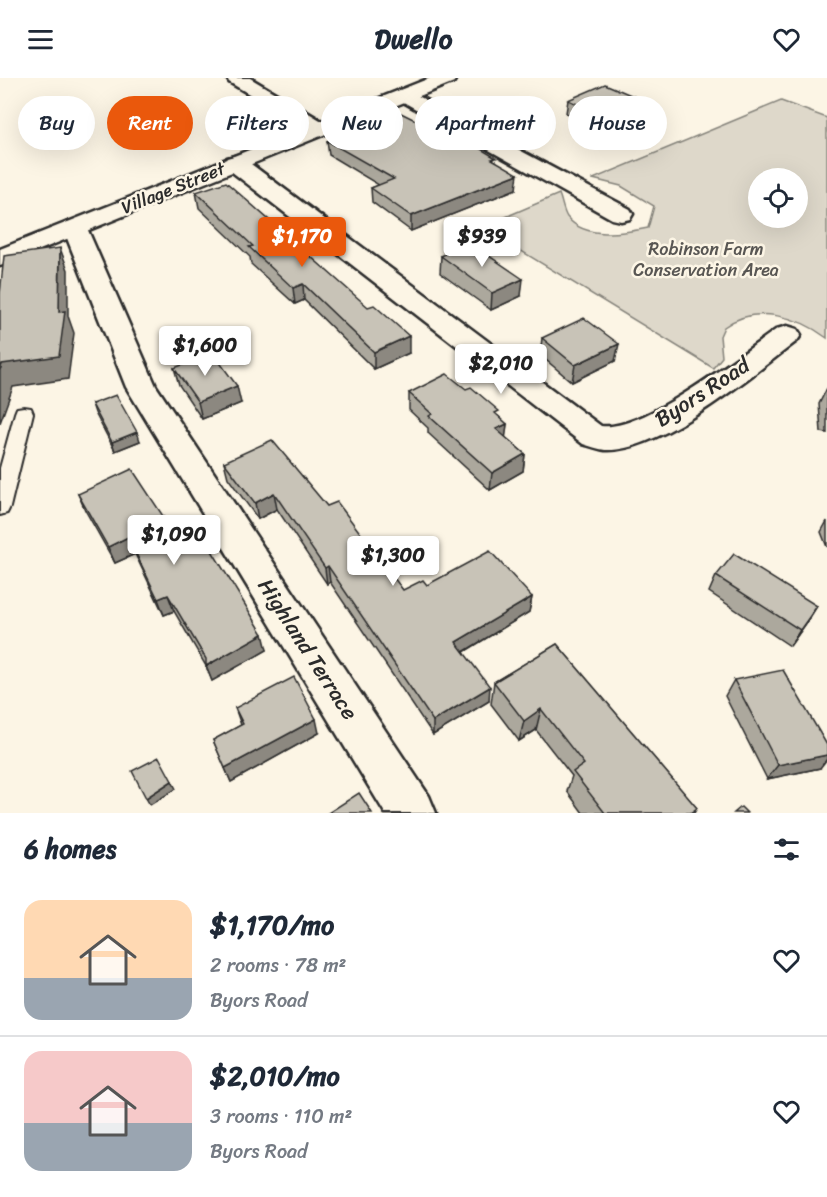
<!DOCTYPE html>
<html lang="en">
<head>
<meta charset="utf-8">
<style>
	body { margin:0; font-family:Sriracha,sans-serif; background:#f2f2f3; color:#1f2937; height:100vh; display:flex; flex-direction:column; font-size:22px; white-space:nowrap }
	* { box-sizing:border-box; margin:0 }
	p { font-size:20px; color:#747a83 }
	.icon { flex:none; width:33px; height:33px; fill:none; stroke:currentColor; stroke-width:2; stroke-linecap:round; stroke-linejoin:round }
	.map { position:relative; height:735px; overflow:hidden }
	.side { display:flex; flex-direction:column; background:#fff; flex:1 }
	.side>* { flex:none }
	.top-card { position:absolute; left:18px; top:18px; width:792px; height:54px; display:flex; gap:12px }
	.tools { position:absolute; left:748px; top:90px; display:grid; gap:12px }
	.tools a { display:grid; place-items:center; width:60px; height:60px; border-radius:50%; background:#fff; box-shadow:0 6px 24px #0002; font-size:30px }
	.price { position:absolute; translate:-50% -51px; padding:0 14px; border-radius:6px; background:#fff; color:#222; font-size:20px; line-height:39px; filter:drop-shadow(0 2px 3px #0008) }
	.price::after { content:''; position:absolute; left:50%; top:36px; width:18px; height:14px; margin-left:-9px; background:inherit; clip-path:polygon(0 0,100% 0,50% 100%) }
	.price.current { background:#ea580c; color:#fff }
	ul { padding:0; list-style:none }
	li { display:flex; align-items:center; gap:18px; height:150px; padding:0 24px }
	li+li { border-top:2px solid #e0e1e3 }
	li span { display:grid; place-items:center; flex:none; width:168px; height:120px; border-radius:18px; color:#555 }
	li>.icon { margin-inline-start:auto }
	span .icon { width:72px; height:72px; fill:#fffc; stroke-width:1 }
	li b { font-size:26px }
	h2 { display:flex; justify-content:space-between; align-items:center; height:72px; padding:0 24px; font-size:26px }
	.pill { padding:0 21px; border-radius:27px; background:#fff; box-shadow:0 6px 24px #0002; font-size:21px; line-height:54px }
	.pill.current { background:#ea580c; color:#fff }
	header { display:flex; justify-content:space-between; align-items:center; height:78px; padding:0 24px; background:#fff; font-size:27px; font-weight:800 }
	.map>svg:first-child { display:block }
	.green { fill:#ded8ca; stroke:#84827a; stroke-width:1.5; fill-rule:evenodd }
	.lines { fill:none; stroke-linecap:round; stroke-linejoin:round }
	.service-casing { stroke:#2b2b2b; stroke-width:4 }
	.minor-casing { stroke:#2b2b2b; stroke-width:5 }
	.secondary-casing { stroke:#2b2b2b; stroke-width:5 }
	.service { fill:#fcf5e5; fill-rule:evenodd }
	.minor { fill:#fcf5e5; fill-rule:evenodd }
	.secondary { fill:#fcf5e5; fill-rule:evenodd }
	.wall { fill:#aca89d; stroke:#2b2b2b; stroke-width:1.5 }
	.shaded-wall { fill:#8c8880; stroke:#2b2b2b; stroke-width:1.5 }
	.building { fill:#c8c3b7; stroke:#2b2b2b; stroke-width:1.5 }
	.labels { text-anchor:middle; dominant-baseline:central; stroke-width:5; stroke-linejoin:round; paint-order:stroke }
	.far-street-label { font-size:18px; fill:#2b2b2b; stroke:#fcf5e5 }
	.far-park-label { font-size:18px; fill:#585653; stroke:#fcf5e5 }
	.street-label { font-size:22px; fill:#2b2b2b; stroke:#fcf5e5 }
</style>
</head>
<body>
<header><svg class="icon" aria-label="menu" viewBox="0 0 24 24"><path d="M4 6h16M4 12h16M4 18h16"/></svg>Dwello<svg class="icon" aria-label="heart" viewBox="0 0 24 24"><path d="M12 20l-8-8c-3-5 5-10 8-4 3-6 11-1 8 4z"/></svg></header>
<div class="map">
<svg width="827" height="735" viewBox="0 0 827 735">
	<rect width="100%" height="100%" fill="#fcf5e5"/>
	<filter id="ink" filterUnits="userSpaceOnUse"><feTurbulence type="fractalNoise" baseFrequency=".0167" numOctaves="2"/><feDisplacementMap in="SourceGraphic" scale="12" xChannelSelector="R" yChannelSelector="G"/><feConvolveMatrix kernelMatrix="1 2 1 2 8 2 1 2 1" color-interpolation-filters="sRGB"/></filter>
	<g filter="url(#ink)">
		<path class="green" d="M781 23 827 40V260C798 238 755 226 724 249L720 258 722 279 713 290 482 149 559 116C562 123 563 133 567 139 585 162 624 155 648 150L654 128 621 108 593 101ZM798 100V140H759V100Z"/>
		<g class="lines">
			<defs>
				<polygon id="service" points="24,329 31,330 33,335 10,429 7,435 0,437 0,390 15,335 17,330"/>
				<g id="minor">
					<polygon points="227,0 250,0 327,46 330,50 327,54 320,56 313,54 229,4"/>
					<polygon points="405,11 630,131 633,136 630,141 621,143 612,141 398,21 395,17 398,13"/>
					<path d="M235 78 243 80 601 348C644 354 741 276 777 251L787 248 797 251 801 257 797 263C753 296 661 375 605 372 598 371 590 368 583 366L227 90 224 85 227 80Z"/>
					<polygon points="75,143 84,145 87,150 156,308 429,718 436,735 385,735 126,309 63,150 66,145"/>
				</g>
				<polygon id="secondary" points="430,0 456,0 454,4 0,188 0,171"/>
			</defs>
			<use href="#service" class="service-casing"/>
			<use href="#minor" class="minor-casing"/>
			<use href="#secondary" class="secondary-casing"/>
			<use href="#service" class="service"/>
			<use href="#minor" class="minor"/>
			<use href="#secondary" class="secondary"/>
		</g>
		<g class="wall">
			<polygon points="568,22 652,26 649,39 611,56 566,35"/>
			<polygon points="327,63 496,83 516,111 411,153 372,124 371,110 379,107 329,77"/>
			<polygon points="196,114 409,275 374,291 304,222 295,226 251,186 250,179 199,130"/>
			<polygon points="441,178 521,218 491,232 440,195"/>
			<polygon points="542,260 615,283 572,304 540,277"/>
			<polygon points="174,290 241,325 202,341 179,307"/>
			<polygon points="827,310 827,355 821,354 819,326"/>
			<polygon points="409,315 498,338 507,346 505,359 525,376 523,393 490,412 428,355 428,350 409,332"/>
			<polygon points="92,326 140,363 115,373 95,335"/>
			<polygon points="224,384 327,428 403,512 427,507 532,519 529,534 464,574 489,623 433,657 330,504 327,506 277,431 258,441 228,400"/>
			<polygon points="78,416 182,467 267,572 212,603 206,588 174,533 164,537 135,476 115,485 85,432"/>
			<polygon points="827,443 827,469 821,454"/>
			<polygon points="716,498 817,528 807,544 790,568 709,514"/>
			<polygon points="557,566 697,730 694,735 583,735 567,713 572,698 536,652 519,663 491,626 494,604"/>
			<polygon points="734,602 820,690 767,701 725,618"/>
			<polygon points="235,630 319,655 231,704 213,662 241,647"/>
		</g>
		<g class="shaded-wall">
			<polygon points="652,26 649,39 611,56 613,42"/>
			<polygon points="518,96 516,111 411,153 411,138"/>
			<polygon points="60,170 68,192 68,238 74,255 68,301 13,309 0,345 0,292 2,286 59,234"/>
			<polygon points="523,201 521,218 491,232 492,215"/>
			<polygon points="303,206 304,222 295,226 293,210"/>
			<polygon points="409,258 409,275 374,291 374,274"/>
			<polygon points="619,266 615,283 572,304 575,287"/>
			<polygon points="237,308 241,325 202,341 198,324"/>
			<polygon points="507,346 505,363 496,351"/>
			<polygon points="137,354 140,363 115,373 112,364"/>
			<polygon points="525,376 523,393 490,412 492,395"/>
			<polygon points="274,415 277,431 258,441 255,425"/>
			<polygon points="128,459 135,476 115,485 108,469"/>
			<polygon points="328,488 330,504 327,506 325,490"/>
			<polygon points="168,517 174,533 164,537 158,521"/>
			<polygon points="532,519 529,534 455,579 456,564"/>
			<polygon points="817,528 807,544 790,568 800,552"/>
			<polygon points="263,556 267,572 212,603 206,588"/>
			<polygon points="490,609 489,623 433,657 433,643"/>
			<polygon points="541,631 536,652 519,663 524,643"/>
			<polygon points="316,641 319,655 231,704 225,690"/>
			<polygon points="827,677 827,681 820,690 767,701 778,687"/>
			<polygon points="172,703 176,711 150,727 146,720"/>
		</g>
		<g class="building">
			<polygon points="605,6 652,26 613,42 568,22"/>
			<polygon points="401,35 419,44 429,40 496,80 492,81 518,96 411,138 371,110 394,101 327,63"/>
			<polygon points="226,104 368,229 374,227 409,258 374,274 303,206 293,210 249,169 253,168 196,114"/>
			<polygon points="470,165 523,201 492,215 441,178"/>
			<polygon points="60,170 59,234 65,233 59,278 2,286 0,292 0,216 4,178"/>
			<polygon points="584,240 619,266 575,287 542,260"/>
			<polygon points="213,275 237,308 198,324 174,290"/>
			<polygon points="447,296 466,311 471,309 499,333 495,335 507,346 496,351 525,376 492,395 429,338 432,336 409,315"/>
			<polygon points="116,317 137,354 112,364 92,326"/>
			<polygon points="272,362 327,428 337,424 403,512 423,502 427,507 490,473 532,519 456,564 490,609 433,643 328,488 325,490 274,415 255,425 224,384"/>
			<polygon points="132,391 182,467 203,458 263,556 206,588 206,581 168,517 158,521 128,459 108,469 78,416"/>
			<polygon points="734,476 817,528 800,552 716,498"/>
			<polygon points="557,566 697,730 690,735 605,735 573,694 584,686 541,631 524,643 494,604"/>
			<polygon points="783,592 827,667 827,677 778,687 734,602"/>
			<polygon points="294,599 316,641 225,690 213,662 243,646 235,630"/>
			<polygon points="159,679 172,703 146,720 132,693"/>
			<polygon points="359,715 372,735 328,735"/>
			<polygon points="741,729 747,735 734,735"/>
		</g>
	</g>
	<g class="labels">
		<g class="far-street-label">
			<text transform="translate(173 110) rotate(-22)">Village Street</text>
		</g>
		<g class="far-park-label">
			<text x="706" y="171">Robinson Farm<tspan x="706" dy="21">Conservation Area</tspan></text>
		</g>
		<g class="street-label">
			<text transform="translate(702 314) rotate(-33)">Byors Road</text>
			<text transform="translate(308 571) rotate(57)">Highland Terrace</text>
		</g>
	</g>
</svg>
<div class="tools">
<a><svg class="icon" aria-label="locate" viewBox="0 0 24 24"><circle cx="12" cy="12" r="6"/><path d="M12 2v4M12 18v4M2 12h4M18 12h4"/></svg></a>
</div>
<b class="price current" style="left:302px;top:190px">$1,170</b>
<b class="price" style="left:482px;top:190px">$939</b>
<b class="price" style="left:205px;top:299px">$1,600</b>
<b class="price" style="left:501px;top:317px">$2,010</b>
<b class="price" style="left:174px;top:488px">$1,090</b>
<b class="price" style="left:393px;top:509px">$1,300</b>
<div class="top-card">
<a class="pill">Buy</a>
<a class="pill current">Rent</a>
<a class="pill">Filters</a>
<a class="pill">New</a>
<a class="pill">Apartment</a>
<a class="pill">House</a>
</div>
</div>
<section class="side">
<h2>6 homes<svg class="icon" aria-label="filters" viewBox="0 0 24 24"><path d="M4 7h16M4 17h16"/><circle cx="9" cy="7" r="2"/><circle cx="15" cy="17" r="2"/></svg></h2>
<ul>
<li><span style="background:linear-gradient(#ffd9b3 65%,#9aa5b1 0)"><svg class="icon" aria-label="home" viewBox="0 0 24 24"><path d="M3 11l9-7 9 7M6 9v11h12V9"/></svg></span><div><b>$1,170/mo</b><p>2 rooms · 78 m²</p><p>Byors Road</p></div><svg class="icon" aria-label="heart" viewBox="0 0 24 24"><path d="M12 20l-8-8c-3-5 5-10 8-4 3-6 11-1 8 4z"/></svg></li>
<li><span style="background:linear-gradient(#f6c9c9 60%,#9aa5b1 0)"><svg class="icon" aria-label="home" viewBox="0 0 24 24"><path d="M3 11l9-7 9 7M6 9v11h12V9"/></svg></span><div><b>$2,010/mo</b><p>3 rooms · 110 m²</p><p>Byors Road</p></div><svg class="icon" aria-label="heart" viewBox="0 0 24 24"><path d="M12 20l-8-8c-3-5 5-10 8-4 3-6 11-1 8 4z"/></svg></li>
</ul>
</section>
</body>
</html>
